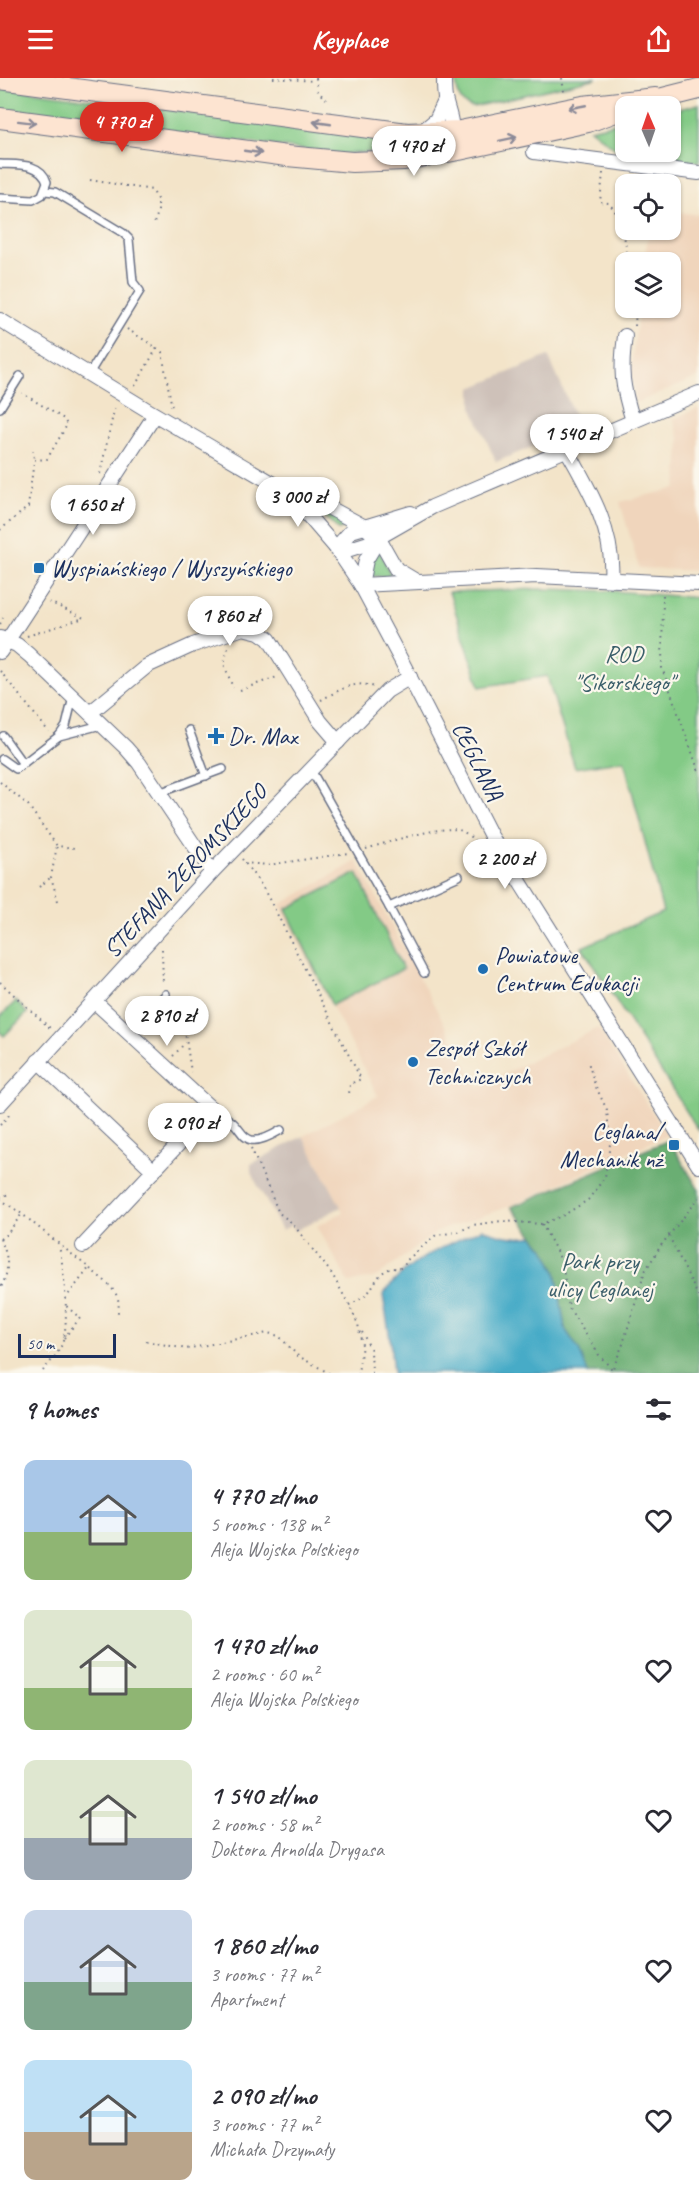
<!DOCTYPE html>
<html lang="en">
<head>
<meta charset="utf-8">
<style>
	body { margin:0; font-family:Caveat,sans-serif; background:#f2f2f3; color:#2b2b33; height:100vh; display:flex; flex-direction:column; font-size:22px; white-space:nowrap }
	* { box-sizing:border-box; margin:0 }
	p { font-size:20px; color:#7c7c81 }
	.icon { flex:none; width:33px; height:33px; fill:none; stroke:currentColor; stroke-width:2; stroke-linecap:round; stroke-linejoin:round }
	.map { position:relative; height:1295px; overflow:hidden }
	.panel { display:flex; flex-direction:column; background:#fff; flex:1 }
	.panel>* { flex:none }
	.needle { width:39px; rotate:358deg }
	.fabs { position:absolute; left:615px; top:18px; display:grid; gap:12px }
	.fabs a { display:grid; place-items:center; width:66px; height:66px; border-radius:12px; background:#fff; box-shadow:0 2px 4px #0004; font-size:30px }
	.scale { position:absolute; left:18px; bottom:15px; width:98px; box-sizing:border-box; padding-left:6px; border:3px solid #1b2f5e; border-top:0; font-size:16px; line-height:21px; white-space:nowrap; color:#1b2f5e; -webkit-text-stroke:4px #fbf7ec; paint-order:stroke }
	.price { position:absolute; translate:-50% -51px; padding:0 14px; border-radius:21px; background:#fff; color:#222; font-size:20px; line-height:39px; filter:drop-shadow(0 2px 3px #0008) }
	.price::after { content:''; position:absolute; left:50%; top:36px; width:18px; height:14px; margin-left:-9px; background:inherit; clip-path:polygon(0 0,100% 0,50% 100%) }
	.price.active { background:#d93025; color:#fff }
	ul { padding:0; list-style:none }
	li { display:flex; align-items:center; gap:18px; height:150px; padding:0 24px }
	li span { display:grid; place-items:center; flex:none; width:168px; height:120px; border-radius:12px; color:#555 }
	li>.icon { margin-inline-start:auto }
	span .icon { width:72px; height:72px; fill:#fffc; stroke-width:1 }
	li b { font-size:26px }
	h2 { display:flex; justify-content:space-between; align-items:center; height:72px; padding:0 24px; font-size:26px }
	header { display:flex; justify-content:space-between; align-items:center; height:78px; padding:0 24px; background:#d93025; color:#fff; font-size:27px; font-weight:700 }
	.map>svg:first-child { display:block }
	.built { fill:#f0d5bc }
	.industrial { fill:#cec1b9 }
	.green { fill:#83ca86; stroke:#4f7c72; stroke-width:1.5 }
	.forest { fill:#6aae73; stroke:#426e68; stroke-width:1.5 }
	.water { fill:#47abc7; stroke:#316d92; stroke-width:1.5 }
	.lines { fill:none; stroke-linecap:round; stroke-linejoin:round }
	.lane-casing { stroke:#676e83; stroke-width:10 }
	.street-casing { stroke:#676e83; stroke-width:16 }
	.secondary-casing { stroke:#676e83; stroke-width:22 }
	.path { stroke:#676e83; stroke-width:2; stroke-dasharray:1.5 4.5; stroke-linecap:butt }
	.lane { stroke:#fff; stroke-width:7 }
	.street { stroke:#fff; stroke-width:14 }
	.secondary { stroke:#fde4d1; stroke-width:20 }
	.oneway { stroke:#8c8a98 }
	.poi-dot { fill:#1f6fb2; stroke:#fbf7ec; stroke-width:2 }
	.labels { text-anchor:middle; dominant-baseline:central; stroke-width:4.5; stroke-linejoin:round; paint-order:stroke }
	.poi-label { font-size:24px; fill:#1b2f5e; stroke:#fbf7ec; text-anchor:start }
	.park-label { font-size:24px; fill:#3a5e6a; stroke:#fbf7ec }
	.street-label { font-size:24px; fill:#1b2f5e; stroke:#fbf7ec }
</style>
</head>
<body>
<header><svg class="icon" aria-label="menu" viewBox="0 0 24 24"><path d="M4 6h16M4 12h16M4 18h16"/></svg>Keyplace<svg class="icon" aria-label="share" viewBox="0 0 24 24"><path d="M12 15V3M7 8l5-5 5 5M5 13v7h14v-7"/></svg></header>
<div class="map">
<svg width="699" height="1295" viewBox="0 0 699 1295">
	<rect width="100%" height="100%" fill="#fbf7ec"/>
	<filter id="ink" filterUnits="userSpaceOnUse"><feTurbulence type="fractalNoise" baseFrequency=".0167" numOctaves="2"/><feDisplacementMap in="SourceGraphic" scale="12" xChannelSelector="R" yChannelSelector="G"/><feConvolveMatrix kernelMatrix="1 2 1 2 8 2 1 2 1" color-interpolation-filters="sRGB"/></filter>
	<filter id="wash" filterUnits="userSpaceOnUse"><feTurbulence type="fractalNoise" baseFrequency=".008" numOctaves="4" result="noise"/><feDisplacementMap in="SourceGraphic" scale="24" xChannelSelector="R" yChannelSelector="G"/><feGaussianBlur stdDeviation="1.35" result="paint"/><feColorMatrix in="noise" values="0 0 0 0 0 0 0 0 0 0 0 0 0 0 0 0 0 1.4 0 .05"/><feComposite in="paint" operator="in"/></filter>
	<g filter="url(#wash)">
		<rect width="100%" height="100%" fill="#f3e4c9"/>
		<g class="built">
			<polygon points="671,133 699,137 699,299 636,325 631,291 639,230 670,230 670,184 644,184 649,152 670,152"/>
			<polygon points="699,330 699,493 639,490 620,424 677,410 680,362 673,341"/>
			<polygon points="357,783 478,1009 598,950 667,1057 510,1128 438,1153 376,1199 349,1205 317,1148 343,1134 303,1058 378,1018 280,827"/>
		</g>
		<g class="industrial">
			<polygon points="548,278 580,349 496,384 472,329 472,310"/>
			<polygon points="303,1058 341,1129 295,1153 292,1147 282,1152 251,1095 251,1086"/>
		</g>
		<g class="green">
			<path d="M456 0H597L473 29C458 27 457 13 456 0Z"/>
			<polygon points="0,9 419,65 422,69 421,71 340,76 0,34"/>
			<polygon points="699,26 699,84 621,75 590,51 625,43 626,74 670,74 671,33"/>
			<polygon points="314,428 349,447 339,452"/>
			<polygon points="379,471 390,496 390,499 370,498 370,488"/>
			<polygon points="541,511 613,513 699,520 699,1053 582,869 663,834 624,682 575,690 547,598 480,609 449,514"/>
			<polygon points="357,795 403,891 332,927 286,831"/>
			<polygon points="16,923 27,935 4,958 0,954 0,939"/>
		</g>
		<polygon class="forest" points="669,1062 699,1112 699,1295 588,1295 579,1272 565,1251 556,1194 545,1172 511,1129"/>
		<path class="water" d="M482 1151C499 1157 515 1162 533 1158L545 1172 556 1194 565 1251 579 1272 588 1295H393L390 1261 383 1217C406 1183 446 1167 482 1151Z"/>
	</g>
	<g filter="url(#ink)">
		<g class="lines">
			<defs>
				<g id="lane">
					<path d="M0 86C17 87 41 84 47 104L42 117 33 122 0 120"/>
					<polyline points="45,113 55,114 123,155 129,161 133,204 140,213 89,296"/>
					<polyline points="0,330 20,298"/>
					<polyline points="189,652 206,698"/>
					<polyline points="3,658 23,686"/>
					<polyline points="59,658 66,648 73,619"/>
					<polyline points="2,681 16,691 59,658 101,647"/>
					<polyline points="311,692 389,829 459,798"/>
					<polyline points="159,715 223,691"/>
					<polyline points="389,829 424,895"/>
					<polyline points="129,955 166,916"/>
					<path d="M219 1038C249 1043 234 1080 281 1052"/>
				</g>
				<g id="street">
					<path d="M444 0C444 7 444 14 445 20 447 33 456 47 448 59"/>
					<polyline points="420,55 436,42 445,23"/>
					<polyline points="534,74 699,95"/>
					<polyline points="0,242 149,333 279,409 305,434 336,470 361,507 401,582 491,758 699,1088"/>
					<path d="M625 258C620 294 622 308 633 343"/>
					<path d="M567 372C589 411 615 454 611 501"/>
					<polyline points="284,411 313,421 365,449 379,461 396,491 416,503"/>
					<polyline points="336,470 350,471 369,465 432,429 699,315"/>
					<polyline points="336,470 351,453 411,435"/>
					<polyline points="361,507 537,498 699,506"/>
					<polyline points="361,507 366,482 378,462"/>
					<polyline points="0,560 17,567 29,577 126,670 139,685 212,794"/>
					<polyline points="0,574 155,337"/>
					<polyline points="90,635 147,588 193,567 243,550 259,554 269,561 320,643 338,664"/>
					<polyline points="94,923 219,1038"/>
					<polyline points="38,983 154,1093"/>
					<polyline points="0,1026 212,794 387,613 410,599"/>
					<polyline points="83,1168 201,1042 212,1037 219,1038"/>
				</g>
				<g id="secondary">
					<polyline points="0,1 407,55 460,53 583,28 656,20"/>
					<polyline points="643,25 699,11"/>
					<polyline points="0,40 287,78 352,84 404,82 459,72 588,44 624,31"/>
				</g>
			</defs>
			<use href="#lane" class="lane-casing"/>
			<use href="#street" class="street-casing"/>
			<use href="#secondary" class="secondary-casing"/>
			<g class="path">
				<polyline points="273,0 314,3"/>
				<polyline points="316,0 318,14 326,21"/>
				<polyline points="562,0 564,14"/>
				<polyline points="603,95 600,124 609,125 622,143 628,184"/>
				<path d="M90 102 152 112C160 124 160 131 154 145"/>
				<polyline points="635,248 636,230"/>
				<polyline points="127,251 157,270 135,308"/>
				<polyline points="157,270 162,274 163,280 172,330"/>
				<polyline points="33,372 34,382"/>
				<polyline points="100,396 115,328"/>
				<polyline points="0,452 28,429 34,382 47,381 67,347 64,341 22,315"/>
				<polyline points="663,517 662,590 699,694"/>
				<polyline points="49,524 84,540"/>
				<polyline points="0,546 3,540"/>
				<polyline points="27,558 84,540"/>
				<polyline points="228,570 224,586 233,610"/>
				<polyline points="0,593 49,654"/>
				<polyline points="240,612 277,599"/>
				<path d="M321 622C338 613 355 601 374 609"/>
				<polyline points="0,704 28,727 57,768"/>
				<path d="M366 771C385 765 441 747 459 752 466 754 474 762 479 766"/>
				<polyline points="242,781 262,808 276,834 361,1001 350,1006 349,1016"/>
				<polyline points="244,785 268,787 348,775"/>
				<polyline points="39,809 50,800"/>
				<polyline points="58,823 51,799 57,768 75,770"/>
				<polyline points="162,871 163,907"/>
				<polyline points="0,904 51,951"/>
				<polyline points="171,926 177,944 185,954 191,994"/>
				<polyline points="163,932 175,942"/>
				<polyline points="173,978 185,965"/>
				<polyline points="0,1047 10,1036"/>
				<polyline points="251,1070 279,1135 292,1145 332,1196 349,1227 358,1246 362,1267 358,1295"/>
				<polyline points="0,1119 9,1116"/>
				<path d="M0 1121 22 1136 105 1203C118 1217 121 1220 117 1239"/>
				<polyline points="542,1146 562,1184 569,1230 599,1277 612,1291"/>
				<polyline points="669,1158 699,1220"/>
				<path d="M0 1161C9 1178 10 1194 0 1211"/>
				<polyline points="0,1161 8,1155 21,1137"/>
				<polyline points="65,1221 89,1190"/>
				<path d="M349 1227C355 1224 362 1221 367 1216 375 1207 381 1186 399 1191L405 1186 406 1183 436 1157 458 1154 473 1147 502 1143 542 1146 564 1137 588 1122 605 1099 610 1066 607 1032 595 1007 588 984"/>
				<polyline points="362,1254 371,1272 372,1295"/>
				<polyline points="64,1260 80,1240 65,1227"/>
				<polyline points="146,1263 186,1271 268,1255 279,1258 298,1278 329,1295"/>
				<path d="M43 1293C49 1285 58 1276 62 1266 70 1245 64 1191 59 1168"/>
				<polyline points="611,1295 623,1266 645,1193 662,1166 699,1120"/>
			</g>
			<use href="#lane" class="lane"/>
			<use href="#street" class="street"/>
			<use href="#secondary" class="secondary"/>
		</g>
		<defs><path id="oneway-shaft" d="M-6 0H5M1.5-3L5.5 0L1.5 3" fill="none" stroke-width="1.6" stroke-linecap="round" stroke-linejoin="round" transform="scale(1.5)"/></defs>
		<g class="oneway">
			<use href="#oneway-shaft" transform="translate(577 29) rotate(169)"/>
			<use href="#oneway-shaft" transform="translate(27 44) rotate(7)"/>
			<use href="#oneway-shaft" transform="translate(322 45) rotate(-172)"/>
			<use href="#oneway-shaft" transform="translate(508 61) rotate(-12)"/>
			<use href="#oneway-shaft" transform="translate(253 74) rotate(8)"/>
		</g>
	</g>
	<g class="poi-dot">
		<rect x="33" y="484" width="12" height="12" rx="3"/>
		<path d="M213 649h6v6h6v6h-6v6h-6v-6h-6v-6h6z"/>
		<circle cx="483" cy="891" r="6"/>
		<circle cx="413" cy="984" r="6"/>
		<rect x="668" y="1061" width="12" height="12" rx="3"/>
	</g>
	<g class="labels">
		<g class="poi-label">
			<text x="51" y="490">Wyspiańskiego / Wyszyńskiego</text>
			<text x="228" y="658">Dr. Max</text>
			<text x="495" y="877">Powiatowe<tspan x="495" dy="28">Centrum Edukacji</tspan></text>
			<text x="425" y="970">Zespół Szkół<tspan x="425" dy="28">Technicznych</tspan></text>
			<text x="662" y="1053" text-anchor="end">Ceglana/<tspan x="662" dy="28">Mechanik nż</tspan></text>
		</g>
		<g class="park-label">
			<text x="624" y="576">ROD<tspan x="624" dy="28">"Sikorskiego"</tspan></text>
			<text x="600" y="1183">Park przy<tspan x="600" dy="28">ulicy Ceglanej</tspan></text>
		</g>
		<g class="street-label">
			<text transform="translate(478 683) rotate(63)">CEGLANA</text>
			<text transform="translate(185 793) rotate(-47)">STEFANA ŻEROMSKIEGO</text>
		</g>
	</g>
</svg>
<div class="fabs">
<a><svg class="needle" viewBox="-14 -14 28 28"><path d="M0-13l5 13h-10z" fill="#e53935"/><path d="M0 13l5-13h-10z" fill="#7c7c81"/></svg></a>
<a><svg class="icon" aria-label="locate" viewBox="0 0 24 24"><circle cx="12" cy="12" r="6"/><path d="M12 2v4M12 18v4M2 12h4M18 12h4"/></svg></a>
<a><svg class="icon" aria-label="layers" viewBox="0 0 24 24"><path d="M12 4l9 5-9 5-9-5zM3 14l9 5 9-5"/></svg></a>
</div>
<div class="scale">50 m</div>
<b class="price active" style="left:122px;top:75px">4 770 zł</b>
<b class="price" style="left:414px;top:99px">1 470 zł</b>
<b class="price" style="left:572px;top:387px">1 540 zł</b>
<b class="price" style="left:298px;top:450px">3 000 zł</b>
<b class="price" style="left:93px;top:458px">1 650 zł</b>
<b class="price" style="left:230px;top:569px">1 860 zł</b>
<b class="price" style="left:505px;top:812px">2 200 zł</b>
<b class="price" style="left:167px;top:969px">2 810 zł</b>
<b class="price" style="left:190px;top:1076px">2 090 zł</b>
</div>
<section class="panel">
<h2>9 homes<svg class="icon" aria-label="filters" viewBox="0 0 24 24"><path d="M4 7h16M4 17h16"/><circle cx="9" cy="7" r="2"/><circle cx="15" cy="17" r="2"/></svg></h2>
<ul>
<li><span style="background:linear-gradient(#a9c7e8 60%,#8fb573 0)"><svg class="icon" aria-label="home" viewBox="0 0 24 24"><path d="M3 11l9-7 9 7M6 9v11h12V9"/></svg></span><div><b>4 770 zł/mo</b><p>5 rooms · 138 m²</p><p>Aleja Wojska Polskiego</p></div><svg class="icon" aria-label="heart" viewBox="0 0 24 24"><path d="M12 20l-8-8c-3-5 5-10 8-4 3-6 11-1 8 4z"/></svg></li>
<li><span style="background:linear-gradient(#dfe7d0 65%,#8fb573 0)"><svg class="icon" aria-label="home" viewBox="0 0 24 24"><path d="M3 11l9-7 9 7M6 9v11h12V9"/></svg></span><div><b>1 470 zł/mo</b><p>2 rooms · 60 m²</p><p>Aleja Wojska Polskiego</p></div><svg class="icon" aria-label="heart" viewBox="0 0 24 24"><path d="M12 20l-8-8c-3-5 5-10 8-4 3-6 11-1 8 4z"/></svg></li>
<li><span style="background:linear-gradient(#dfe7d0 65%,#9aa5b1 0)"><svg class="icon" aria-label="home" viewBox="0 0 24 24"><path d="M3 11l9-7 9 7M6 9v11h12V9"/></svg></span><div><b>1 540 zł/mo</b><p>2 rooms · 58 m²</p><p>Doktora Arnolda Drygasa</p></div><svg class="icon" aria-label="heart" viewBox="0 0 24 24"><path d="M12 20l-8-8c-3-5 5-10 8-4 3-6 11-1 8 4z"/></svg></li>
<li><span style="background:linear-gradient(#c9d6e8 60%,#7fa58c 0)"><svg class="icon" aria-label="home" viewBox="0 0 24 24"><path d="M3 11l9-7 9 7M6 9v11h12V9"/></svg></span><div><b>1 860 zł/mo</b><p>3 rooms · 77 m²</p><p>Apartment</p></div><svg class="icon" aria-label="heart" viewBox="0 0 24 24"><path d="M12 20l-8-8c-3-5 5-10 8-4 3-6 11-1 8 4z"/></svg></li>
<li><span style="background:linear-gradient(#bfe0f5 60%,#b9a48a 0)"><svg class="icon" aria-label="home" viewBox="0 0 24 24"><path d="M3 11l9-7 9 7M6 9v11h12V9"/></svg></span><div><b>2 090 zł/mo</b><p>3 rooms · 77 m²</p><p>Michała Drzymały</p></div><svg class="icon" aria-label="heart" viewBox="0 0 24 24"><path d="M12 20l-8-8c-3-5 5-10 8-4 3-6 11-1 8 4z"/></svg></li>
</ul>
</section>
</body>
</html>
